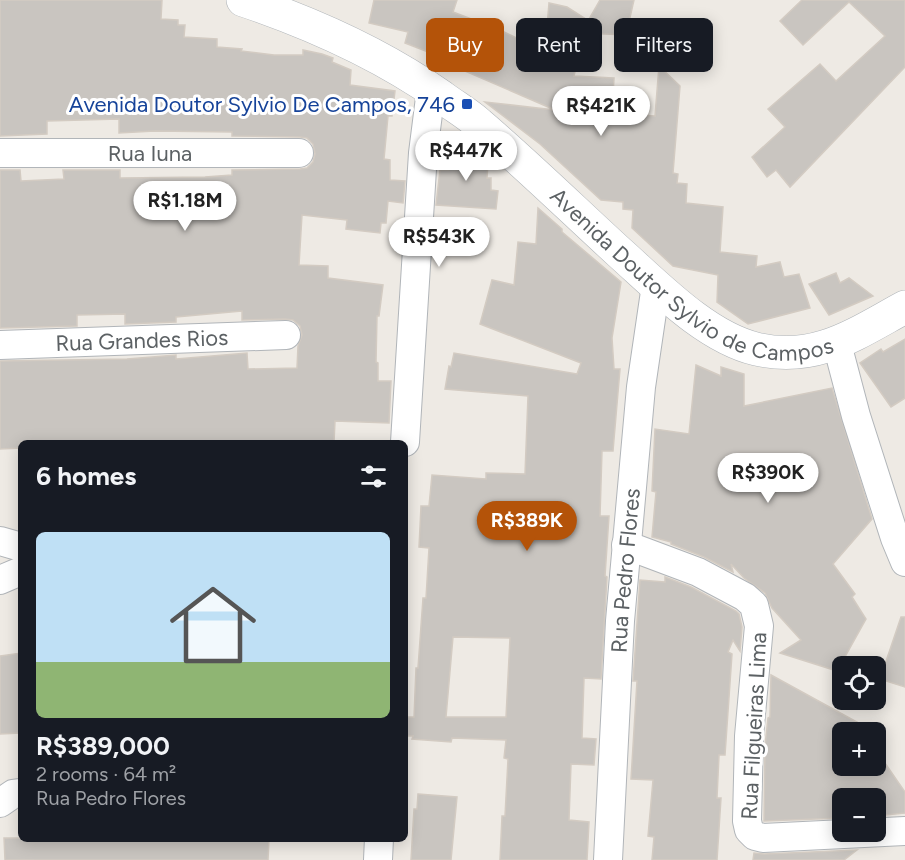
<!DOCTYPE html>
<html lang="en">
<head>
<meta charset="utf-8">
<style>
	body { margin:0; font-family:Figtree,sans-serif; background:#242831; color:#f1f3f6; height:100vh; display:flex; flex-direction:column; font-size:22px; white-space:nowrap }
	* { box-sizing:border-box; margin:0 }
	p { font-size:20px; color:#9ea1a6 }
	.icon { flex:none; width:33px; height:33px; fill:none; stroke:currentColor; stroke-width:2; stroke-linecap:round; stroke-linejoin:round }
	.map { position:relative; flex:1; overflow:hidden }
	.panel { position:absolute; left:18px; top:440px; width:390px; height:402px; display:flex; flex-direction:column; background:#171b24; border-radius:9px; box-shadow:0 3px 15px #0003 }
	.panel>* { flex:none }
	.banner { position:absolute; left:426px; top:18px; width:388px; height:54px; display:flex; gap:12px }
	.fabs { position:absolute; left:832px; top:656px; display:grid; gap:12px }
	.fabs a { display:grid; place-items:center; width:54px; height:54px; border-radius:9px; background:#171b24; box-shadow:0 3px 15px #0003; font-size:30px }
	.price { position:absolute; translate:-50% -51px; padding:0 14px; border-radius:21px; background:#fff; color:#222; font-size:20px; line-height:39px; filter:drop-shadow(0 2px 3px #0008) }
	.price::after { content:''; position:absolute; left:50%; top:36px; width:18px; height:14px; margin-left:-9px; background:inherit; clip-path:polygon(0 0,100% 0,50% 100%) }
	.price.on { background:#b45309; color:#fff }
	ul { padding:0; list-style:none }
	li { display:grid; align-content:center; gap:12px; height:318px; padding:0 18px }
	li span { display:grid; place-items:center; height:186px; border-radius:9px; color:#555 }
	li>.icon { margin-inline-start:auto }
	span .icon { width:108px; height:108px; fill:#fffc; stroke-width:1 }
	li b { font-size:26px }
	h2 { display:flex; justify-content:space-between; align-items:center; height:72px; padding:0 18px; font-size:26px }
	.pill { padding:0 21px; border-radius:9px; background:#171b24; box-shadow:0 3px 15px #0003; font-size:21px; line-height:54px }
	.pill.on { background:#b45309; color:#fff }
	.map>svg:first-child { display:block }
	.building { fill:#c9c5c0; stroke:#d3cbc2; stroke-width:1.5; fill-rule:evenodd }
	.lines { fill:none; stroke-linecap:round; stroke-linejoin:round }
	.minor-casing { stroke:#b1b5b9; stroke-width:30 }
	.secondary-casing { stroke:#b0b5b9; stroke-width:34 }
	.minor { stroke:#fff; stroke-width:28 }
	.secondary { stroke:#fff; stroke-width:33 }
	.transit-dot { fill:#1a4fb4; stroke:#fff; stroke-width:2 }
	.labels { text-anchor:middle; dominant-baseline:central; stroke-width:6; stroke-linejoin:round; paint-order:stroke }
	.transit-label { font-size:22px; fill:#164399; stroke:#fff; text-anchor:end }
	.street-label { font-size:22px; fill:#5c6164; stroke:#fff }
</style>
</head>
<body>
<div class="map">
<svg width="905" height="860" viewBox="0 0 905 860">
	<rect width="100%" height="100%" fill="#eeeae4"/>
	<g class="building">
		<polygon points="0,0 162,0 161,19 178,20 178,25 185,25 184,37 217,39 217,47 242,49 241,51 274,55 303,55 303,50 322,54 333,58 332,62 351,70 350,85 395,91 392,116 388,116 384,159 390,160 390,180 405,181 403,203 388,201 386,223 381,223 380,233 346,229 347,220 302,215 299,265 328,266 328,278 383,285 379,316 377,316 376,362 378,363 378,381 391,381 389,423 335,421 334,442 21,442 21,448 0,449 0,361 127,359 176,355 176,359 247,353 248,369 297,368 298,346 302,335 300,326 293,320 285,319 242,320 242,311 176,317 176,322 125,324 125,314 77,315 77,326 0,328 0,170 20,170 21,181 64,179 63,170 120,170 120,178 205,177 232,175 232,170 300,169 307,168 313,162 315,154 313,144 307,138 300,137 232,136 232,132 155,131 119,133 119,119 47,121 47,134 0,136"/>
		<polygon points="374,0 457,0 453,12 500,30 545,52 549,3 567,7 586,19 585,26 600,0 634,0 626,35 583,33 574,76 614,78 612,113 655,116 659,66 680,86 673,173 678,174 677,183 687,184 686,203 723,207 720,252 757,256 756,267 780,262 784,277 799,274 810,308 748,324 717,302 718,275 673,266 632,228 633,210 623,209 623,202 601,200 540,144 485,102 555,110 435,58 436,55 405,43 408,32 369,23"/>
		<polygon points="802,0 905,0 905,67 790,187 776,170 767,177 752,157 785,127 768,109 820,64 836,81 885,36 849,2 803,45 780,21"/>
		<polygon points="450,147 469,148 488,163 487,178 491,178 491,190 498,191 496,209 436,205 440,170 449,170"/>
		<path d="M538 208 562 229V232L621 282 612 338 614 369H620L613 451H602L600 516H609L605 576 607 577 601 679 584 678 582 738 596 739 594 765 571 764 569 820 589 822 587 860H500L502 816H505L508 759 504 758 506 740 452 738 451 742 412 739 413 736H405V717H414L416 668H418L423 598H426L429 548 419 547 421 506H429L432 475 486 479V473L525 474 528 396 445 389 449 366 451 367 454 353 577 374 581 363 480 324 492 280 514 285 518 242 536 244ZM453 637 510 638 506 717H446Z"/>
		<polygon points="836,273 840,283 849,278 873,296 829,315 809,284"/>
		<polygon points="905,339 905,398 891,407 860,363 881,349 883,352"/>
		<polygon points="696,365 721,376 721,367 744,374 744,406 832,388 872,519 833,564 855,594 852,597 866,619 837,671 780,653 801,640 772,608 765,593 744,578 731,564 733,572 704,557 671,544 671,542 652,537 656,492 652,491 655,429 689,434"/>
		<polygon points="665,577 691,587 736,611 739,614 742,627 740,651 733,640 728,652 732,654 725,755 719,755 717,798 721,798 717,860 652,860 654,837 648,836 653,780 631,779 637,681 633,681 640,580 665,582"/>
		<polygon points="901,617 905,617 905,687 880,679"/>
		<polygon points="21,653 20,733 0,734 0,656"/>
		<polygon points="771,675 857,722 853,729 861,732 843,732 843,765 876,765 876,750 905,792 905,813 876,816 876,798 843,798 843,818 764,821 765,746 768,718 770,717"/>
		<polygon points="418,794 457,797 451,860 411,860 414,809 417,809"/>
		<polygon points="4,838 269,838 268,860 5,860"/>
		<polygon points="857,850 844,860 753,860 754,853 764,854"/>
	</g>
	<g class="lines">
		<defs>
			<g id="minor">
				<path id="s1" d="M0 153H299"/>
				<polyline points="837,344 856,416 895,538 905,562"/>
				<path id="s2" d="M0 345 286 335"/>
				<polyline points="405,442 423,153 431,90"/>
				<polyline points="0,541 21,547"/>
				<polyline points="626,545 698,572 745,597 754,605 759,626 749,736 747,821 749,830 755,836 763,838 905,831"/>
				<polyline points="0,580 21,571"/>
				<polyline points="0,803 13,794 21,793"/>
				<polyline points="378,860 379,838"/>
				<path id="s3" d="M608 860 620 621 641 387 656 285"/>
			</g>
			<g id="secondary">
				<path id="s4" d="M243 0C314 24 381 54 442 97 454 106 468 114 479 124 527 165 573 210 620 253 658 287 706 337 756 349 816 363 855 334 905 307"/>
			</g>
		</defs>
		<use href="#minor" class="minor-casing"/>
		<use href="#secondary" class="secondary-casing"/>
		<use href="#minor" class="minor"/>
		<use href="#secondary" class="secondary"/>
	</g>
	<rect class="transit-dot" x="461" y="98" width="12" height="12" rx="3"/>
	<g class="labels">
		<g class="transit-label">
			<text x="455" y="104">Avenida Doutor Sylvio De Campos, 746</text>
		</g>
		<g class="street-label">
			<text stroke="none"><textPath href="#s1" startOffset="150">Rua Iuna</textPath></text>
			<text stroke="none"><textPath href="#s4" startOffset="537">Avenida Doutor Sylvio de Campos</textPath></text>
			<text stroke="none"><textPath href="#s2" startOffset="142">Rua Grandes Rios</textPath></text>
			<text stroke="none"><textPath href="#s3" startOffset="290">Rua Pedro Flores</textPath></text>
			<text transform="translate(754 726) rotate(-87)">Rua Filgueiras Lima</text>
		</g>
	</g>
</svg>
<div class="fabs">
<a><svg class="icon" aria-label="locate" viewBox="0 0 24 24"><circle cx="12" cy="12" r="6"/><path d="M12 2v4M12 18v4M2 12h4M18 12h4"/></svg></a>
<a>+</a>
<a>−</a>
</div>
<b class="price" style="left:601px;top:137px">R$421K</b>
<b class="price" style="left:466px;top:182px">R$447K</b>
<b class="price" style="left:185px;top:232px">R$1.18M</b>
<b class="price" style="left:439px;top:268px">R$543K</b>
<b class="price" style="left:768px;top:504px">R$390K</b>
<b class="price on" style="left:527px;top:552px">R$389K</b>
<div class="banner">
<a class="pill on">Buy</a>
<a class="pill">Rent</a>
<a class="pill">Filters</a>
</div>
<section class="panel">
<h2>6 homes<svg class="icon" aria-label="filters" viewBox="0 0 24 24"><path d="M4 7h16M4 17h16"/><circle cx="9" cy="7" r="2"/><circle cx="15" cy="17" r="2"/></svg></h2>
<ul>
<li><span style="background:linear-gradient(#bfe0f5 70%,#8fb573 0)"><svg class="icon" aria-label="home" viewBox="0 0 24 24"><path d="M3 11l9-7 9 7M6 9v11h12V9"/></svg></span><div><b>R$389,000</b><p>2 rooms · 64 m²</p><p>Rua Pedro Flores</p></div></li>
</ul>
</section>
</div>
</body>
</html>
